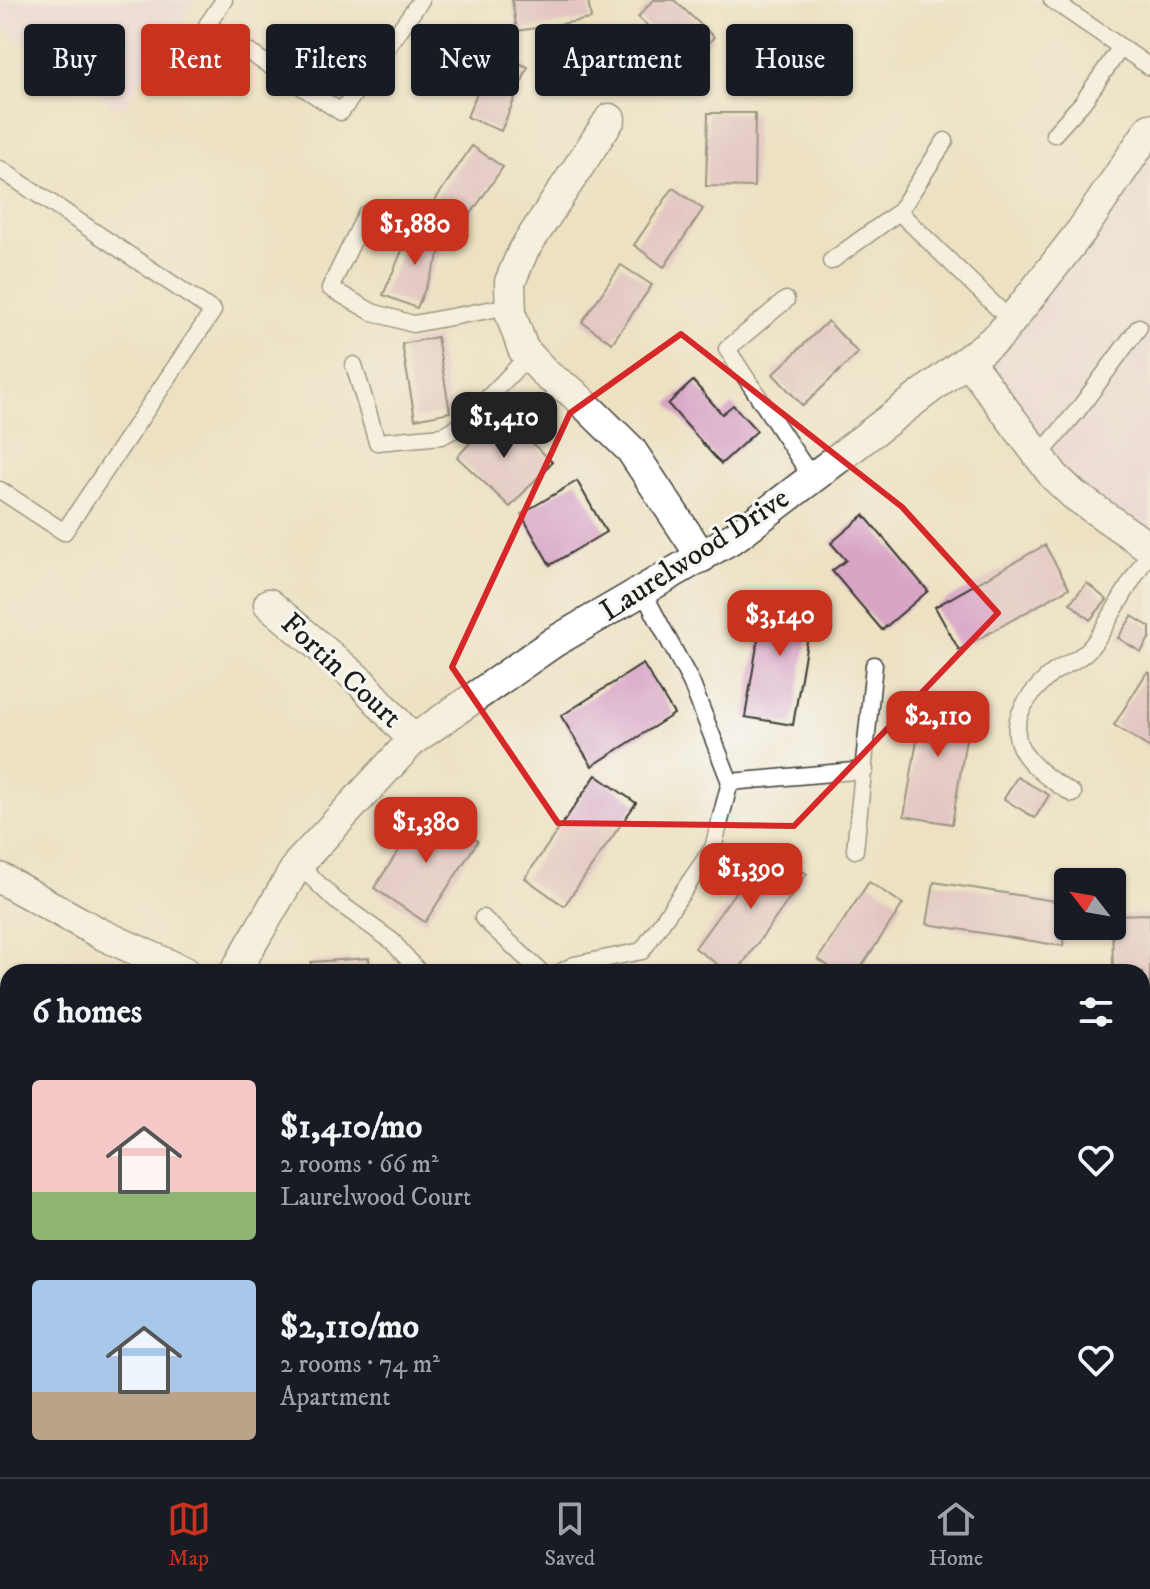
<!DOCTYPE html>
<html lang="en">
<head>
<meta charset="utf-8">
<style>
	body { margin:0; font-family:"IM FELL DW Pica",serif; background:#20242c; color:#f1f3f6; height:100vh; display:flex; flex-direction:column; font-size:30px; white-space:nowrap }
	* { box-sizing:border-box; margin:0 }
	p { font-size:26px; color:#9ea1a6 }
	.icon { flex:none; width:44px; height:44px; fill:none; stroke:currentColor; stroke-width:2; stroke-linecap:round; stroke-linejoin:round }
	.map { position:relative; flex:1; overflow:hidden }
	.drawer { position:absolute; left:0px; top:964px; width:1150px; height:514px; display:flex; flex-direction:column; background:#171b24; border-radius:24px 24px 0 0; box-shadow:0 2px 6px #0004 }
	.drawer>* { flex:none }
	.guide { position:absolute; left:24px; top:24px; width:1102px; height:72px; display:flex; gap:16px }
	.needle { width:52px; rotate:301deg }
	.fabs { position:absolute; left:1054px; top:868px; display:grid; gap:16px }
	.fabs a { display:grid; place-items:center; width:72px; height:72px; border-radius:8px; background:#171b24; box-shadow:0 2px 6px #0004; font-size:40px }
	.price { position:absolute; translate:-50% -68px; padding:0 18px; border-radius:16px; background:#c8321e; color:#fff; font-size:26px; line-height:52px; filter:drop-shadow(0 2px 4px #0008) }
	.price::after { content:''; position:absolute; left:50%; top:48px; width:24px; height:18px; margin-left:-12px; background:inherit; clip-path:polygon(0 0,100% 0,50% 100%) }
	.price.current { background:#222; color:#fff }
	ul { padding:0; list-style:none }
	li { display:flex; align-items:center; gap:24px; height:200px; padding:0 32px }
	li span { display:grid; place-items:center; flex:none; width:224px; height:160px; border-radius:8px; color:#555 }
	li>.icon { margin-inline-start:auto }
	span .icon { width:96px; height:96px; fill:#fffc; stroke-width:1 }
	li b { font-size:34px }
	h2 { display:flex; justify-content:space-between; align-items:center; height:96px; padding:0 32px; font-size:34px }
	.chip { padding:0 28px; border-radius:8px; background:#171b24; box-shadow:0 2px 6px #0004; font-size:28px; line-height:72px }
	.chip.current { background:#c8321e; color:#fff }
	.tab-bar { display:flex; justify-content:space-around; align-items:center; height:112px; border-top:2px solid #363941; background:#171b24; font-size:22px; color:#9ea1a6 }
	.tab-bar a { display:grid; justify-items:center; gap:4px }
	.tab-bar .current { color:#c8321e }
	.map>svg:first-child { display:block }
	.built { fill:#ebd1eb }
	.building { fill:#d8a5c5 }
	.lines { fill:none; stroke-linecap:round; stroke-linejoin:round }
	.lane-casing { stroke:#3b3a35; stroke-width:19 }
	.street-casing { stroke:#3b3a35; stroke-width:33 }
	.lane { stroke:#fff; stroke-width:16 }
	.street { stroke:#fff; stroke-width:30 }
	.marked { fill:none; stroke:#d62828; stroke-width:6; stroke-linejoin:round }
	.labels { text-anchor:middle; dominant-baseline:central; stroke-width:6; stroke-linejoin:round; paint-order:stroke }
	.street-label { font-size:30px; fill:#1c1c1c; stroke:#f6f6f2 }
</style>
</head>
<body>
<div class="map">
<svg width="1150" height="1477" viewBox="0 0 1150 1477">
	<rect width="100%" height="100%" fill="#f6f6f2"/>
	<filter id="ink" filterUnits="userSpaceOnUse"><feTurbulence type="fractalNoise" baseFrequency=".0125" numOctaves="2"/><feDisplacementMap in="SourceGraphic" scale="16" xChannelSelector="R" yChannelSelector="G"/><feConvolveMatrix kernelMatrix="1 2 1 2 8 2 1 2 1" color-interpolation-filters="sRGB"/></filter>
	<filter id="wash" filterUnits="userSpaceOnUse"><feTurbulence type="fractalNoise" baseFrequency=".006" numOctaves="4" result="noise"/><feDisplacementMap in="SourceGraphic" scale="32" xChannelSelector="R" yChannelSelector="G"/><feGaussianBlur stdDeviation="1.8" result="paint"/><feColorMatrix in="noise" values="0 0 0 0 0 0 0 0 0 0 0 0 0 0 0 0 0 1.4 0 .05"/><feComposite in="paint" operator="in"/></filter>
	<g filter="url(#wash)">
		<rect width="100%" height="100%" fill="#ede1c2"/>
		<g class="built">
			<polygon points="0,0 196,0 121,110 0,26"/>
			<polygon points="1150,125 1150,543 1067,490 969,363"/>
		</g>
		<g id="blocks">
			<g class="building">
				<polygon points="512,0 588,0 591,19 517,31"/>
				<polygon points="653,0 674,0 714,37 689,64 638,17"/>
				<polygon points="494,52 528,67 501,131 467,117"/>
				<polygon points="708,113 755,113 754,187 706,186"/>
				<polygon points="472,146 503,167 464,224 433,203"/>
				<polygon points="673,188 703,209 664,267 634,245"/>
				<polygon points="413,225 446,239 417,308 383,295"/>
				<polygon points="621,265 652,285 612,343 582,322"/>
				<polygon points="828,321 858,353 803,406 773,374"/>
				<polygon points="437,337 450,412 415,419 402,344"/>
				<polygon points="693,381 722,414 733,405 757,431 721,464 668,404"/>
				<polygon points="499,412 552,462 510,507 457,457"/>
				<polygon points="577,481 606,532 550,565 521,514"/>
				<polygon points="864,515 928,591 882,630 832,571 846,560 831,543"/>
				<polygon points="1045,545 1069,588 959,650 935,607"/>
				<polygon points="1087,583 1107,600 1090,620 1070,603"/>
				<polygon points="766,592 814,600 793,725 745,717"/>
				<polygon points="1132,616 1150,627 1150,637 1141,652 1118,638"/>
				<polygon points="643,664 674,714 592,766 561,716"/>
				<polygon points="1147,672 1150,673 1150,748 1114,725"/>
				<polygon points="925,694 972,702 952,824 904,816"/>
				<polygon points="596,775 636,803 564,906 525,878"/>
				<polygon points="1017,777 1049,795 1035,818 1004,799"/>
				<polygon points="427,808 478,841 425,922 374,888"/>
				<polygon points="768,847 807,874 737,972 728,972 695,948"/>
				<polygon points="869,882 903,904 858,972 837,972 818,959"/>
				<polygon points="934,882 1068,903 1063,946 927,924"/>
				<polygon points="1150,914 1150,1052 1142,1053 1142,972 1113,972 1112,915"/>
				<polygon points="369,958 370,972 312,972 311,962"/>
				<polygon points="1142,1405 1150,1410 1150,1432 1142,1445"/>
				<polygon points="503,1470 526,1470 541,1477 500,1477"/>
				<polygon points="852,1470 901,1470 897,1477 848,1477"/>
				<polygon points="238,1472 310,1474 310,1477 238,1477"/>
			</g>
		</g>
	</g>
	<g filter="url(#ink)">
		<use href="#blocks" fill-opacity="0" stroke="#3b3a35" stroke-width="2"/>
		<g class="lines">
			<defs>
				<g id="lane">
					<polyline points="224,0 207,25 341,112 421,0"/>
					<polyline points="1052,0 1150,67"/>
					<polyline points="1054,134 1083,102 1121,47"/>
					<polyline points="0,169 213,311 64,532 0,490"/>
					<polyline points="899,212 945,141"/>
					<polyline points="366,214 330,288 372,312 413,324 510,306"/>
					<polyline points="831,261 899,212 1011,321"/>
					<polyline points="786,300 727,349 812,478"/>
					<polyline points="354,365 377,442 442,436 462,425 529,355"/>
					<polyline points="1039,456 1078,410 1139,327"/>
					<polyline points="730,782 865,770"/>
					<path d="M1073 794C1019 762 991 729 1048 677 1059 666 1077 662 1088 650 1098 640 1105 626 1112 614 1124 593 1137 572 1150 551"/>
					<polyline points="855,850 874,665"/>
					<polyline points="298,864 335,900 392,941 419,972"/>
					<polyline points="483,918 541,972"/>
					<polyline points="561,972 574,965 642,951 713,848 730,782 691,682 643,592"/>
					<polyline points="1142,1262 1150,1250"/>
				</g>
				<g id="street">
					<polyline points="610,119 523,251 510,282 511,315 523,349 548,376 572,392 631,450 702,557"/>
					<polyline points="968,361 1054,476 1074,495 1150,548"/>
					<polyline points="269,604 361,682 413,740"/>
					<polyline points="0,878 101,934 185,972"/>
					<polyline points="235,972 298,864 413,740 554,642 736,536 999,336 1082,230 1150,129"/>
					<polyline points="1142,1127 1150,1134"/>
					<polyline points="1014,1470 1024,1477"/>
					<polyline points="152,1477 152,1470"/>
					<polyline points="623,1477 628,1470"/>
				</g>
			</defs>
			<use href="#lane" class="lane-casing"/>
			<use href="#street" class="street-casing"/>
			<use href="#lane" class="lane"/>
			<use href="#street" class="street"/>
		</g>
	</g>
	<path d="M0 0H1150V1477H0ZM681 334 902 507 998 613 794 826 558 823 452 667 570 413Z" fill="#ede1c2" fill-opacity=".55" fill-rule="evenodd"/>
	<path class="marked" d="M681 334 902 507 998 613 794 826 558 823 452 667 570 413Z"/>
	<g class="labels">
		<g class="street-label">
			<text transform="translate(695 555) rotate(-33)">Laurelwood Drive</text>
			<text transform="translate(341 671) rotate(43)">Fortin Court</text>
		</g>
	</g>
</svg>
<div class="fabs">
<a><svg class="needle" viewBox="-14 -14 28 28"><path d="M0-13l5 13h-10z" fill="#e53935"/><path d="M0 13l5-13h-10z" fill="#9ea1a6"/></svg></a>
</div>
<b class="price" style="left:415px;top:267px">$1,880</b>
<b class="price current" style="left:504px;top:460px">$1,410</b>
<b class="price" style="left:780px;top:658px">$3,140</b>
<b class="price" style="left:938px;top:759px">$2,110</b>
<b class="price" style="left:426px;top:865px">$1,380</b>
<b class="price" style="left:751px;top:911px">$1,390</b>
<div class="guide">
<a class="chip">Buy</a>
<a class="chip current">Rent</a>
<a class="chip">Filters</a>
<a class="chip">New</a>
<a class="chip">Apartment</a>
<a class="chip">House</a>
</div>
<section class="drawer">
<h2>6 homes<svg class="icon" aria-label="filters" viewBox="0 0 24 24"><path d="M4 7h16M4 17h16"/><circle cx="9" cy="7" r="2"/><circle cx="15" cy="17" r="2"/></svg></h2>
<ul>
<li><span style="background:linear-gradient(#f6c9c9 70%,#8fb573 0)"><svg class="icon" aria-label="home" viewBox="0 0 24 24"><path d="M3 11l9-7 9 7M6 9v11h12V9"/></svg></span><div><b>$1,410/mo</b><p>2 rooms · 66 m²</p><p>Laurelwood Court</p></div><svg class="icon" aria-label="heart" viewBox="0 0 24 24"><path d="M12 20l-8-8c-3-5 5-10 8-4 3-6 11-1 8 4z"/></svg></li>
<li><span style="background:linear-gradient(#a9c7e8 70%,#b9a48a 0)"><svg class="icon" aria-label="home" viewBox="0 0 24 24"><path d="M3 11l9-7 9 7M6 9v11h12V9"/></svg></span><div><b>$2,110/mo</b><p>2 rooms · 74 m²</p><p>Apartment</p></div><svg class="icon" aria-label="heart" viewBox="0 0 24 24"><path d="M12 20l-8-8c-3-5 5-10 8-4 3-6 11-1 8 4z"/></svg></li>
</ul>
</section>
</div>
<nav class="tab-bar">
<a class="current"><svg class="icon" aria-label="map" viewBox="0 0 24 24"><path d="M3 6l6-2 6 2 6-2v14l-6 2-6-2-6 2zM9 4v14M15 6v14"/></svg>Map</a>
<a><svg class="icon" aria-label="saved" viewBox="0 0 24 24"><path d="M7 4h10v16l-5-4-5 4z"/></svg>Saved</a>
<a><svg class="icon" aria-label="home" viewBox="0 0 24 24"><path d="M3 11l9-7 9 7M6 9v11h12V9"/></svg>Home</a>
</nav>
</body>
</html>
